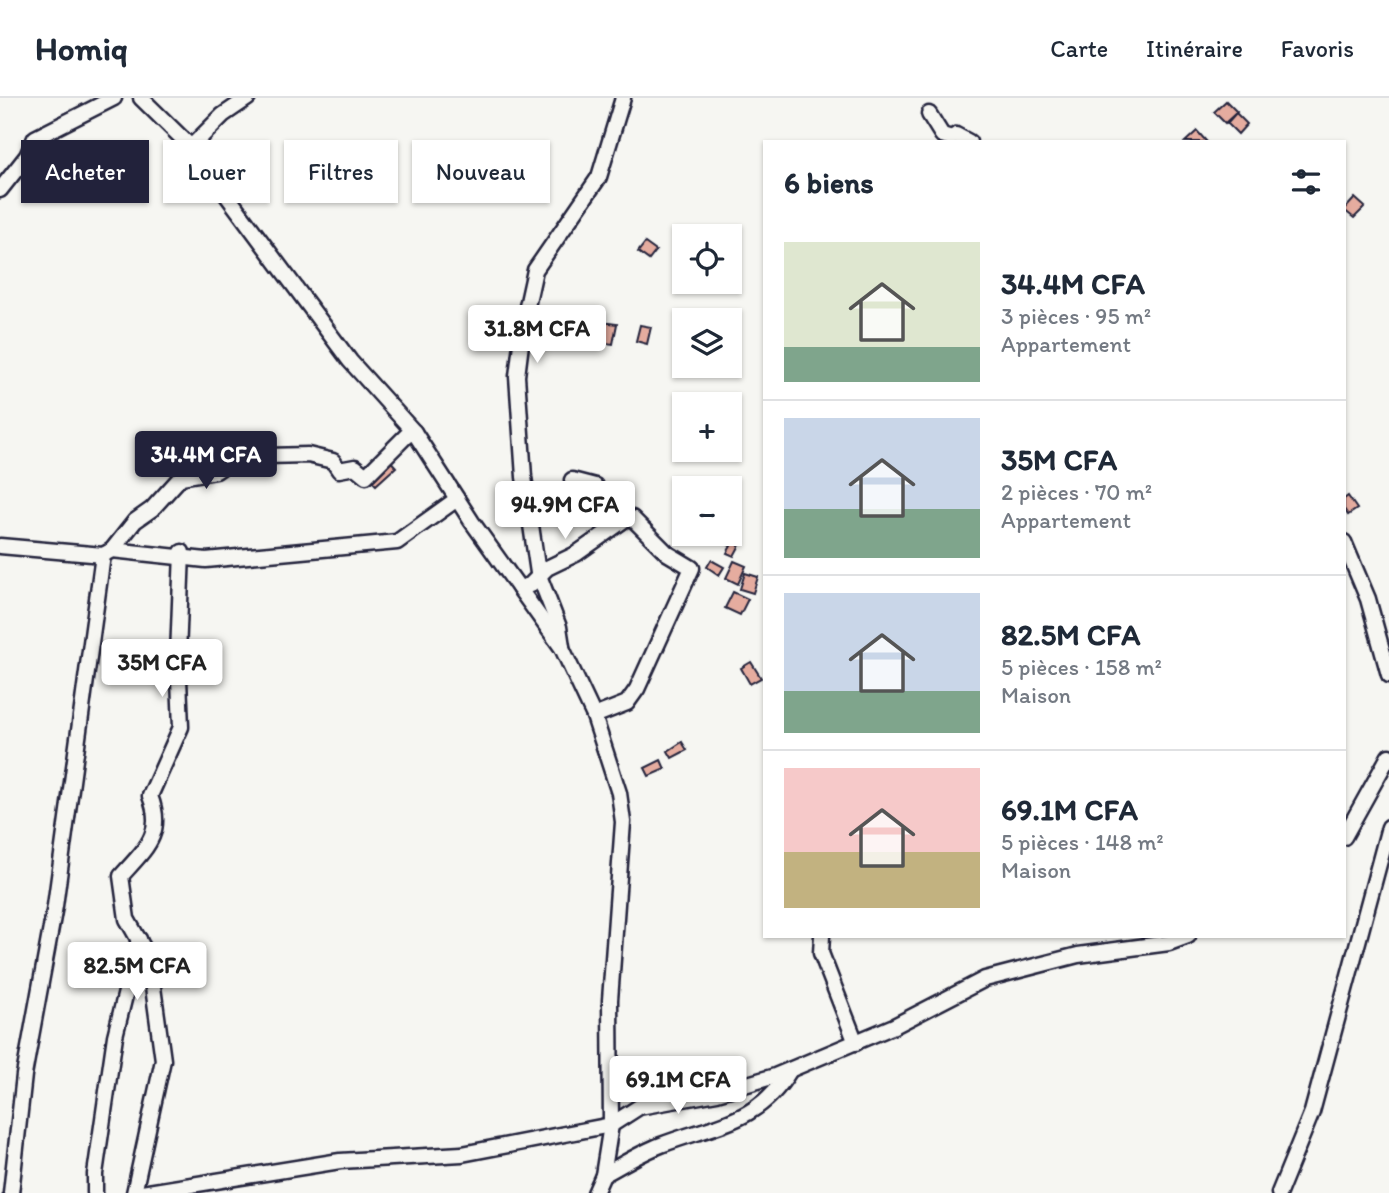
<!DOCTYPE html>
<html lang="fr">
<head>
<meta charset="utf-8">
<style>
	body { margin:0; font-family:Itim,sans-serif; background:#f2f2f3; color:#1f2937; height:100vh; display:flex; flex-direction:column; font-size:26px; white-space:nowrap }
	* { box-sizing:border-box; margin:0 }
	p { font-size:23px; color:#747a83 }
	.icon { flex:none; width:38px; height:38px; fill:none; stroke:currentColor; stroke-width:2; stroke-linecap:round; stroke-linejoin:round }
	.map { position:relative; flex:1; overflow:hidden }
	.details { position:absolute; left:763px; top:42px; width:583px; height:798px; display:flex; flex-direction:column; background:#fff; border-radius:0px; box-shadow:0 2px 5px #0004 }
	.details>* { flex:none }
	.banner { position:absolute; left:21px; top:42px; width:637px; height:63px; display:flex; gap:14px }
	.buttons { position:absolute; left:672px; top:126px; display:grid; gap:14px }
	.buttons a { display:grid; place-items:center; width:70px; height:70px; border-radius:0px; background:#fff; box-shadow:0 2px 5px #0004; font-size:35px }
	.price { position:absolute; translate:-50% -60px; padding:0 16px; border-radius:7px; background:#fff; color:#222; font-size:23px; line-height:46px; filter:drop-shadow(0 2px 4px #0008) }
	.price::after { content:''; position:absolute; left:50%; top:42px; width:21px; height:16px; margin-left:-10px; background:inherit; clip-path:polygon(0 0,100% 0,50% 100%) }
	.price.selected { background:#22223b; color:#fff }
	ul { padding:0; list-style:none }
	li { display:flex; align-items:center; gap:21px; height:175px; padding:0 21px }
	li+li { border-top:2px solid #e0e1e3 }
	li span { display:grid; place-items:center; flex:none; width:196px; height:140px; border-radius:0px; color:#555 }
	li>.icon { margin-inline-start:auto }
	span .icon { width:84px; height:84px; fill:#fffc; stroke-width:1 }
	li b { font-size:30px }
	h2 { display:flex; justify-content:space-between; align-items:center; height:84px; padding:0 21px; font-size:30px }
	.pill { padding:0 24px; border-radius:0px; background:#fff; box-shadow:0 2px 5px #0004; font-size:24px; line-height:63px }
	.pill.selected { background:#22223b; color:#fff }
	header { display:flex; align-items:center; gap:42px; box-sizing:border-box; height:98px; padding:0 35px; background:#fff; border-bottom:2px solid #e0e1e3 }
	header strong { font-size:33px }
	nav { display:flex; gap:38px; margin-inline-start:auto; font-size:24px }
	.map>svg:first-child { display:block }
	.building { fill:#e5ac9f; stroke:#22223b; stroke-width:2 }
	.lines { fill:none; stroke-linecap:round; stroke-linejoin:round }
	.minor-casing { stroke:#22223b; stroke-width:19 }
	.minor { stroke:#f6f6f2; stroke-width:14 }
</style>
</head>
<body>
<header>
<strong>Homiq</strong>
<nav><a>Carte</a><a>Itinéraire</a><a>Favoris</a></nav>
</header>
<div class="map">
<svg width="1389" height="1095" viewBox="0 0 1389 1095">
	<rect width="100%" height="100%" fill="#f6f6f2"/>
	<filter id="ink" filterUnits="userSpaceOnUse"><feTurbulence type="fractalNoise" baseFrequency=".0143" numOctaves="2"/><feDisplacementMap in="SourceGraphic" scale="14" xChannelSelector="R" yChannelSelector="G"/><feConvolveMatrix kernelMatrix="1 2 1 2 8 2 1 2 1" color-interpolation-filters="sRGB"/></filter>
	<g filter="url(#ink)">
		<g class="building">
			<polygon points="1226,3 1237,14 1225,25 1214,14"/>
			<polygon points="1236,15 1247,26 1238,36 1227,25"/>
			<polygon points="1197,33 1207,44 1185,44"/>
			<polygon points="1355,100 1365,109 1354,120 1344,112"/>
			<polygon points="645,145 656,153 649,162 638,154"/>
			<polygon points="601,224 617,226 613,246 598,244"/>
			<polygon points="640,227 651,229 647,246 636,243"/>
			<polygon points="388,360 396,369 376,387 368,379"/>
			<polygon points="1348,398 1357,411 1348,417 1344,411 1344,401"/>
			<polygon points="730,409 741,414 735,430 730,428"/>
			<polygon points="718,436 741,445 734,458 727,455 731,448 716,440"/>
			<polygon points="711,462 724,469 719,477 707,469"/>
			<polygon points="734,463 746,468 738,486 726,480"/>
			<polygon points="745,475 758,479 753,495 740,491"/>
			<polygon points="733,494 748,501 740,517 725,510"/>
			<polygon points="751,564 761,580 750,586 741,570"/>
			<polygon points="682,644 687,652 672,660 668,653"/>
			<polygon points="661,662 665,671 649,678 645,670"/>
		</g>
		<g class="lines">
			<defs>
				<g id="minor">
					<polyline points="141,0 191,49 350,263 414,334 472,424 562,550 594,618 619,695 623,724 610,902 611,1027 603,1077 595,1095"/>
					<polyline points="929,16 942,37 952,40 956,37 969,44"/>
					<polyline points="191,49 223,17 248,0"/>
					<polyline points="0,92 27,58 35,40 114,0"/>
					<polyline points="572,382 595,388 608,414 632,420 667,455 692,470 637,591 627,605 594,618"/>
					<polyline points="1344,444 1368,501 1389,577"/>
					<polyline points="0,448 103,457 112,452 135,423 152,411 181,379 216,373 226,366 236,367 250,360 266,358 308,357 333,363 339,372 355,369 366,378 406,338 414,334"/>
					<polyline points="112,452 206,462 397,444 457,401"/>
					<polyline points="519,490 530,487 547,470 576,456 627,420"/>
					<polyline points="562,548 559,529 538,475 524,379 517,278 524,222 535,172 599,79 623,0"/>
					<polyline points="1344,739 1389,658"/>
					<polyline points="822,838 821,855 856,945"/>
					<path d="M603 1077C622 1067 640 1055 661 1047 715 1026 758 1026 790 972"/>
					<polyline points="11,1095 24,977 55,808 103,457"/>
					<polyline points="95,1095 95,1076 115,938 139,841"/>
					<path d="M134 1095 163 962 149 860 127 821 121 778C145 751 165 736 150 698L181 629 178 557 182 454"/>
					<polyline points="142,1095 340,1063 462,1056 611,1027 639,1009 717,995 775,978 894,928 985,881 1078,857 1169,845 1188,838"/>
					<polyline points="1279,1095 1312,1014 1389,729"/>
				</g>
			</defs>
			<use href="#minor" class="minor-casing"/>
			<use href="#minor" class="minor"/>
		</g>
	</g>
</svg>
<div class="buttons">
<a><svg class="icon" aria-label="locate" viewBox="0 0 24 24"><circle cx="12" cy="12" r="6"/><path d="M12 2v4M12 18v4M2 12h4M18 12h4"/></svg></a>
<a><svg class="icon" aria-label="layers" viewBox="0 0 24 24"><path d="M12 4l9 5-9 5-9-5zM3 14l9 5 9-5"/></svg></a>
<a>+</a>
<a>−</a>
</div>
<b class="price" style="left:537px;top:267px">31.8M CFA</b>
<b class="price selected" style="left:206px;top:393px">34.4M CFA</b>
<b class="price" style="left:565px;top:443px">94.9M CFA</b>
<b class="price" style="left:162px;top:601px">35M CFA</b>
<b class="price" style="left:137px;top:904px">82.5M CFA</b>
<b class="price" style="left:678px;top:1018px">69.1M CFA</b>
<div class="banner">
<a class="pill selected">Acheter</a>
<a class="pill">Louer</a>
<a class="pill">Filtres</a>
<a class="pill">Nouveau</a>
</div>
<section class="details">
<h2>6 biens<svg class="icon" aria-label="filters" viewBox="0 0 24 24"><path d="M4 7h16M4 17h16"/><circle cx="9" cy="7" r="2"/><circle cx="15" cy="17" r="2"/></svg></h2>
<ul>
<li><span style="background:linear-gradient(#dfe7d0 75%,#7fa58c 0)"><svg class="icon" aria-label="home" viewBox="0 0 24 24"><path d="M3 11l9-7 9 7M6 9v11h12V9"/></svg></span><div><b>34.4M CFA</b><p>3 pièces · 95 m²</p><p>Appartement</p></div></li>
<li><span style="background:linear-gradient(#c9d6e8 65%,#7fa58c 0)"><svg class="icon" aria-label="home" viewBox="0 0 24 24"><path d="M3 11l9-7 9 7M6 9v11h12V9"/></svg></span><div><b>35M CFA</b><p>2 pièces · 70 m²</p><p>Appartement</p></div></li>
<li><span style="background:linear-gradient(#c9d6e8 70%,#7fa58c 0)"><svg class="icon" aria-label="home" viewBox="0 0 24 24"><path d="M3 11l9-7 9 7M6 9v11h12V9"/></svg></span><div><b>82.5M CFA</b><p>5 pièces · 158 m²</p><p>Maison</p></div></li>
<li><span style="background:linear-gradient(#f6c9c9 60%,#c2b280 0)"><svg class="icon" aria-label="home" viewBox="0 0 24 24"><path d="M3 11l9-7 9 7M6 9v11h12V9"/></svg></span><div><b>69.1M CFA</b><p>5 pièces · 148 m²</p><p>Maison</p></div></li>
</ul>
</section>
</div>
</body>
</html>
